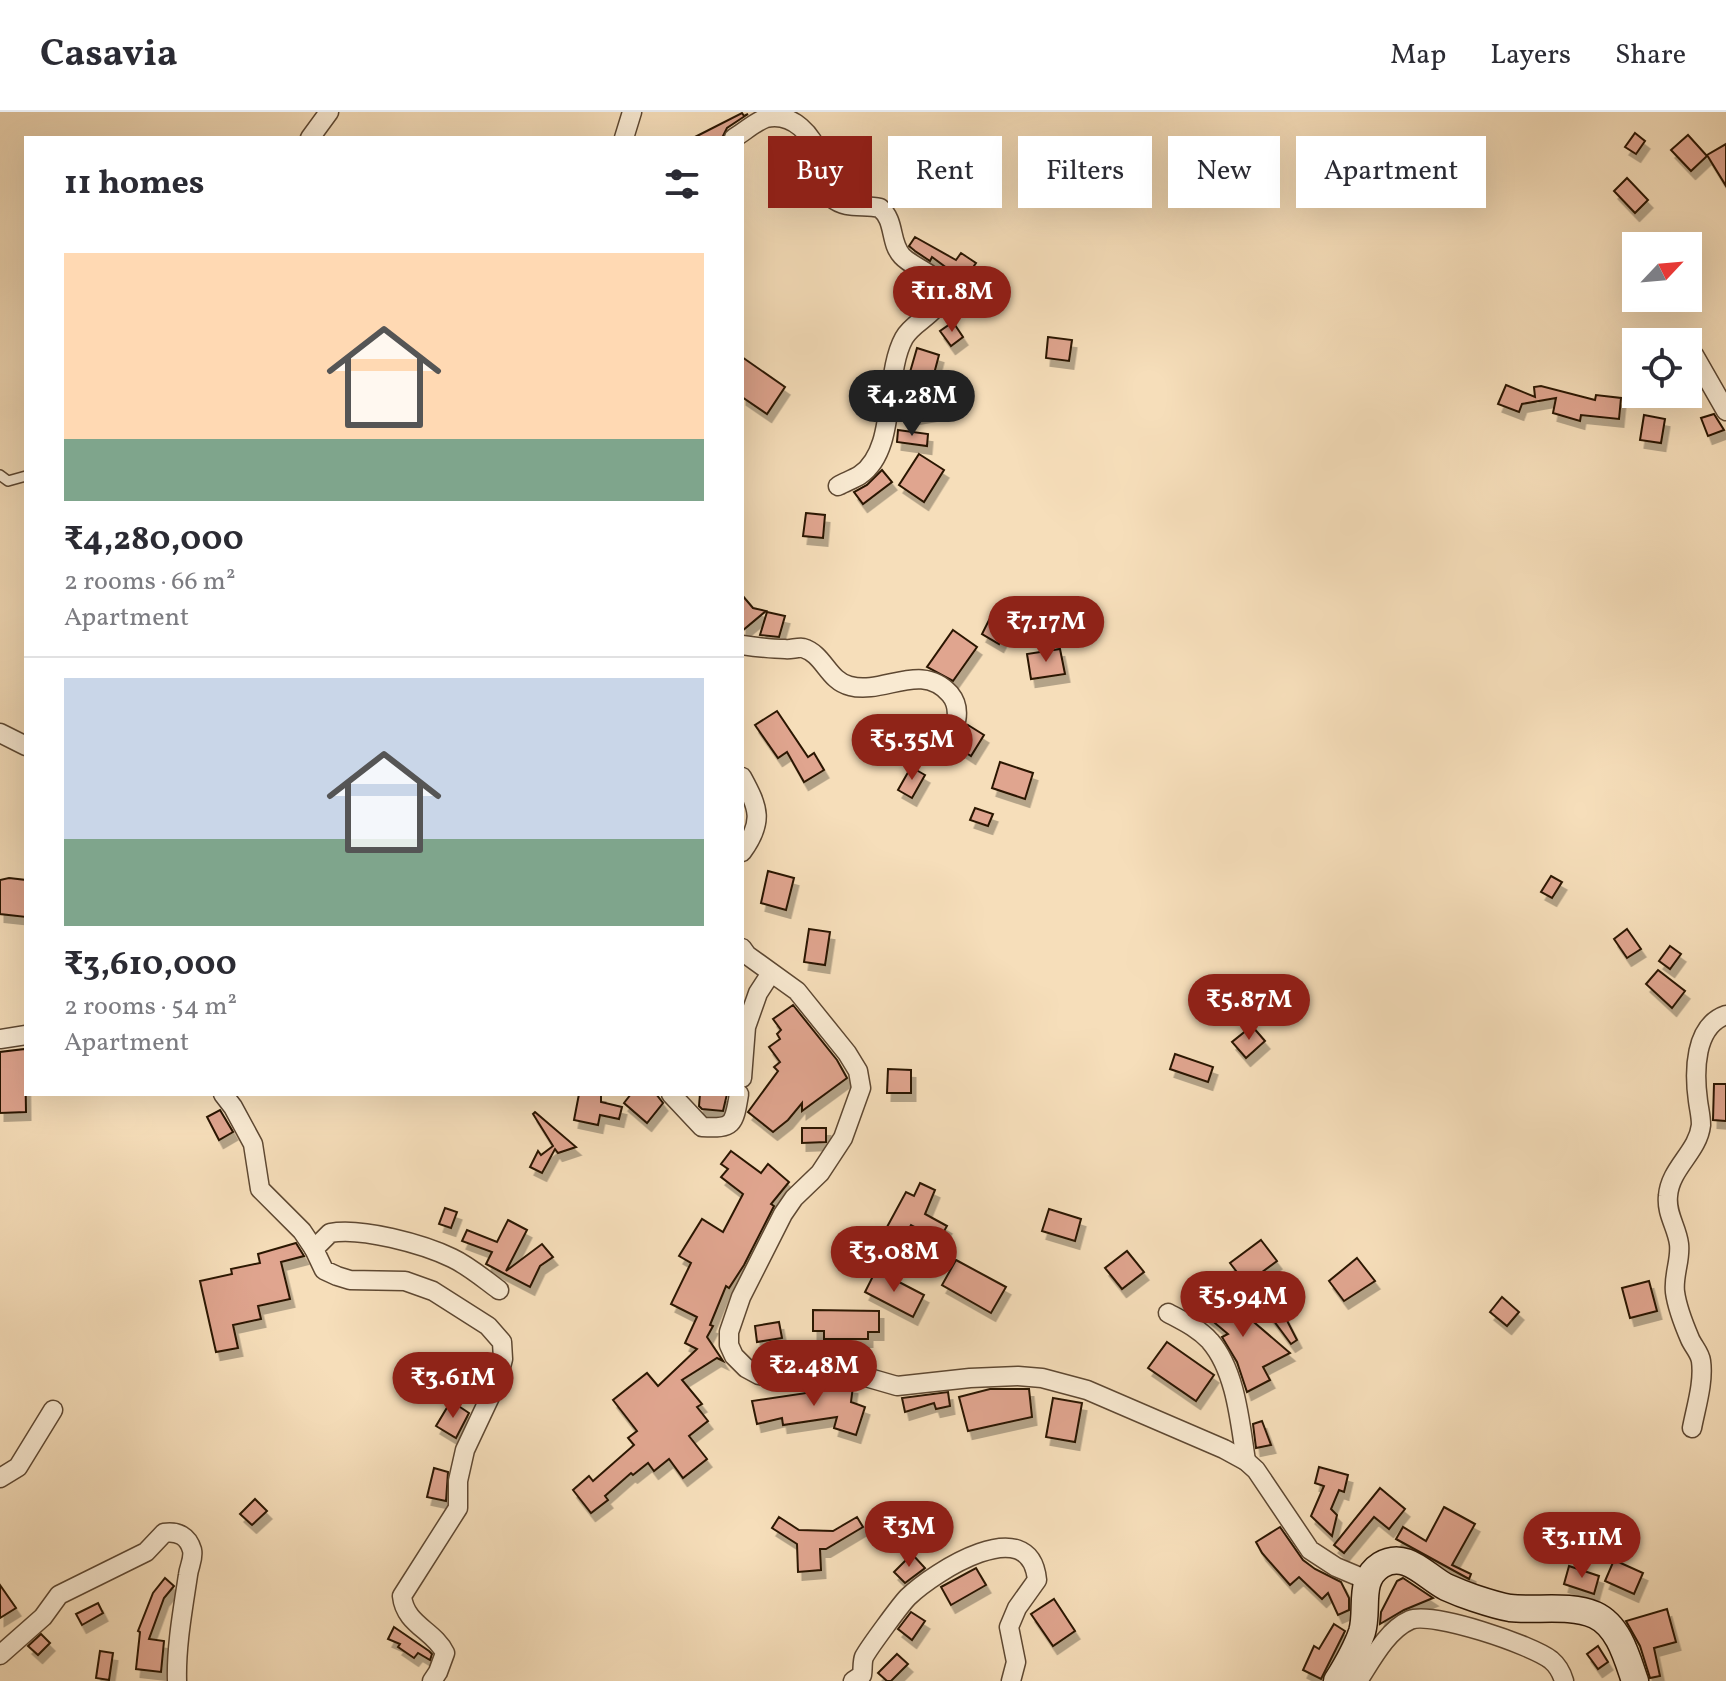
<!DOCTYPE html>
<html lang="en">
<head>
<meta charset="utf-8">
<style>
	body { margin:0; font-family:Vollkorn,serif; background:#f7f7f7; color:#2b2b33; height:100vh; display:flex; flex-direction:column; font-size:30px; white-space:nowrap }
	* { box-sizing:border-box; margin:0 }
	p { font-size:26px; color:#7c7c81 }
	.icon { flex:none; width:44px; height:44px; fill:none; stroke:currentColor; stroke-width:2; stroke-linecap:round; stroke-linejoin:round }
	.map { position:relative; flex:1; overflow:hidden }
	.details { position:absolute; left:24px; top:24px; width:720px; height:960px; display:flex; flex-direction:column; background:#fff; border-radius:0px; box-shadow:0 8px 32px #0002 }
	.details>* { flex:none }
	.hud { position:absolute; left:768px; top:24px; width:760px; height:72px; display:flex; gap:16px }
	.needle { width:52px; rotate:64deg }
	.tools { position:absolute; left:1622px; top:120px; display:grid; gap:16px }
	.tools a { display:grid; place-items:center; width:80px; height:80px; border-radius:0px; background:#fff; box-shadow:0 8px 32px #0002; font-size:40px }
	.price { position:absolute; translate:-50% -68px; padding:0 18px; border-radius:28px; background:#8f2418; color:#fff; font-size:26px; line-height:52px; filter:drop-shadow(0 2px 4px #0008) }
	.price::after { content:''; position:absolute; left:50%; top:48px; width:24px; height:18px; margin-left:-12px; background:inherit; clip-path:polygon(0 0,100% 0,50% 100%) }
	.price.current { background:#222; color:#fff }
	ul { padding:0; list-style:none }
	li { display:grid; align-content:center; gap:16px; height:424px; padding:0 40px }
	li+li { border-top:2px solid #e1e1e2 }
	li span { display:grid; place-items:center; height:248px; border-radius:0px; color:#555 }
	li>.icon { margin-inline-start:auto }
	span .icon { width:144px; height:144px; fill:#fffc; stroke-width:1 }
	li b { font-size:34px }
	h2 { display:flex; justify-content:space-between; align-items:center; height:96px; padding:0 40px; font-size:34px }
	.pill { padding:0 28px; border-radius:0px; background:#fff; box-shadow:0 8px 32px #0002; font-size:28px; line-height:72px }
	.pill.current { background:#8f2418; color:#fff }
	header { display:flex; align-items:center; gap:48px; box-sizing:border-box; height:112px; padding:0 40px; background:#fff; border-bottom:2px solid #e1e1e2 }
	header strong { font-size:38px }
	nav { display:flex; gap:44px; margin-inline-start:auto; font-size:28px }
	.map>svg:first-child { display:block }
	.building { fill:#e0a58f; stroke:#2b1605; stroke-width:2; filter:url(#shadow) }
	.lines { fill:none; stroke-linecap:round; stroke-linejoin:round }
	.lane-casing { stroke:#5e4832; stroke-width:12 }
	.street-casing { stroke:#5e4832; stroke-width:21 }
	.secondary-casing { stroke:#2b1605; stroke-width:29 }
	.lane { stroke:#f9ead2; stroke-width:9 }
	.street { stroke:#f9ead2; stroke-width:18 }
	.secondary { stroke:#f9ead2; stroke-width:26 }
</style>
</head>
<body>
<header>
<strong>Casavia</strong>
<nav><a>Map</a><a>Layers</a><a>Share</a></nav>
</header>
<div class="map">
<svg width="1726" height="1569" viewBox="0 0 1726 1569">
	<defs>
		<filter id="shadow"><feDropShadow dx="4.5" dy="8" stdDeviation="0" flood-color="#0004"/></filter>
	</defs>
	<rect width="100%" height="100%" fill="#f6deba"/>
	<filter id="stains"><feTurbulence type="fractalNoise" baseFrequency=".0025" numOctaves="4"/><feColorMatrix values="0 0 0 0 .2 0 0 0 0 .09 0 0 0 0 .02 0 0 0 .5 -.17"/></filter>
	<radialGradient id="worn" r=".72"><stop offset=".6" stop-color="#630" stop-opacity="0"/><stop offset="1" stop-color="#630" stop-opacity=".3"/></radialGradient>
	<g class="building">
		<polygon points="742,1 744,4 748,2 727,16 722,26 693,26"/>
		<polygon points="1635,21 1645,29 1636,42 1625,35"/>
		<polygon points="1688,23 1707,44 1691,59 1671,38"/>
		<polygon points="1726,32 1726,74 1707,43"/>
		<polygon points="1627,66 1648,88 1635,101 1614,79"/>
		<polygon points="915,125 956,148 961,141 976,151 965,167 989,163 992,183 963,188 960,168 963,168 932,145 930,149 915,139 909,134"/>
		<polygon points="953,210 963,225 951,234 940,219"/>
		<polygon points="1048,225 1072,228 1069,249 1046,246"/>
		<polygon points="917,236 939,243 927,288 936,286 939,300 903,306 904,274 906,274"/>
		<polygon points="742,245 785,275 767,302 742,285"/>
		<polygon points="1506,273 1535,285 1534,275 1541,274 1595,288 1596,283 1621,286 1619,307 1581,303 1580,309 1553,301 1556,286 1522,292 1519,300 1498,292"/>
		<polygon points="1714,302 1724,318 1708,324 1701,306"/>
		<polygon points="1644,303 1665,307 1661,331 1640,328"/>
		<polygon points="898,318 928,322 927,334 897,330"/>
		<polygon points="919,342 944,358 924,390 899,373"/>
		<polygon points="882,358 892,370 863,392 854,380 867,373"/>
		<polygon points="806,401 825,403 823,426 803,424"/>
		<polygon points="742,483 753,496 766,499 742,519"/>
		<polygon points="767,500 785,504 779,525 760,523"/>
		<polygon points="991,504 1009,513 999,532 982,522"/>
		<polygon points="953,518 977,535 953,569 927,555"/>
		<polygon points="1060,537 1065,562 1031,567 1027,542"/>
		<polygon points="777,599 808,645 814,641 824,658 804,670 787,640 778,646 755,613"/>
		<polygon points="968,613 984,623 971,644 959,636"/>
		<polygon points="1000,650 1033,661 1025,687 992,676"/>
		<polygon points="911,655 925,663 912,686 898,678"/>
		<polygon points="975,696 993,702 988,714 970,708"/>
		<polygon points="768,759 794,766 786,798 761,791"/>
		<polygon points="1551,764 1562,770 1552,786 1541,780"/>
		<polygon points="9,766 26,768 26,805 0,802 0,768"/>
		<polygon points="809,817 830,820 825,853 804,850"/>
		<polygon points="1627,817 1641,837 1627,846 1614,827"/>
		<polygon points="1670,834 1681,842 1670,857 1659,849"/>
		<polygon points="1658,858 1685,879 1672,896 1646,872"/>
		<polygon points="793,893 837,948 847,966 802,999 802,991 788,1008 773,1020 748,1000 778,959 774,955 780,950 769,935 780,927 777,922 781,918 773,907"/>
		<polygon points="1252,914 1265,929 1246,946 1232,930"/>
		<polygon points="25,937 26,1000 0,1001 0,940"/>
		<polygon points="1175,942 1213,955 1208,970 1170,957"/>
		<polygon points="888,957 911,958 911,981 887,981"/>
		<polygon points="1714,972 1726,972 1726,1009 1713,1008"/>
		<polygon points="579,982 601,982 601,990 622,995 619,1007 600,1003 598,1013 574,1008"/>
		<polygon points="631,982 656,982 663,991 647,1011 624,991"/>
		<polygon points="700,982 727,982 723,999 702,997 699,994"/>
		<polygon points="220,998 233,1020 219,1028 207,1005"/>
		<polygon points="535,1000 576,1035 558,1041 555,1037 542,1061 530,1055 538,1039 541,1043 553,1034 533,1002"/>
		<polygon points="802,1016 826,1016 826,1030 802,1031"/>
		<polygon points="731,1039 761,1061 768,1052 789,1070 771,1092 774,1094 744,1153 729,1176 726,1174 710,1213 713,1214 707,1225 723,1249 717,1246 682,1268 702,1292 697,1295 708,1309 689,1324 707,1347 683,1366 669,1347 654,1359 648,1351 633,1363 631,1361 605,1384 608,1388 591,1401 573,1378 589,1364 593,1369 634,1333 628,1326 637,1319 613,1288 647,1261 658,1274 697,1237 685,1231 697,1205 671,1192 691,1151 679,1144 702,1107 723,1120 743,1082 721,1065 728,1057 721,1052"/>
		<polygon points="920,1071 935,1078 925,1102 947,1114 939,1128 911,1113 885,1160 868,1150 906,1080 914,1084"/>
		<polygon points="445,1096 457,1100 451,1116 439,1112"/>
		<polygon points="1049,1097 1081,1107 1075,1129 1042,1119"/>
		<polygon points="508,1108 527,1118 506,1159 542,1132 553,1145 540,1154 530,1175 486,1152 492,1140 462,1129 467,1118 497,1130"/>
		<polygon points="1261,1128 1277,1149 1246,1172 1230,1151"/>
		<polygon points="296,1131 304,1144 281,1150 290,1187 258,1194 261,1207 233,1213 238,1236 216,1240 200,1169 232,1162 231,1157 260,1151 258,1142"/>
		<polygon points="1127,1139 1144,1160 1122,1177 1105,1156"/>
		<polygon points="1357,1146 1375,1169 1344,1189 1329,1169"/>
		<polygon points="956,1148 1006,1175 991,1201 942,1173"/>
		<polygon points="876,1158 924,1183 913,1205 865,1180"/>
		<polygon points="1649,1169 1657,1199 1630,1206 1622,1176"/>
		<polygon points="1214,1176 1290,1241 1263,1255 1270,1268 1247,1280 1237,1250 1222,1225 1228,1222 1197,1196"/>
		<polygon points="1502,1185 1519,1200 1507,1214 1490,1200"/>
		<polygon points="1280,1195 1297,1228 1291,1232 1268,1201"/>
		<polygon points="813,1198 879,1199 879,1220 868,1220 868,1227 824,1227 824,1219 813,1219"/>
		<polygon points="779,1210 782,1226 757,1230 755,1214"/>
		<polygon points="1167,1230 1214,1263 1196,1289 1148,1256"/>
		<polygon points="839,1272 853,1274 851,1290 865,1295 856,1323 834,1316 837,1305 783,1313 782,1306 757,1312 752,1289 820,1279 819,1274"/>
		<polygon points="990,1277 1029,1277 1032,1305 968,1319 959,1285"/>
		<polygon points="948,1280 950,1294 936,1297 934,1291 905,1300 902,1286"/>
		<polygon points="1053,1286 1082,1291 1075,1330 1046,1325"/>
		<polygon points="451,1289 469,1301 456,1326 436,1314"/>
		<polygon points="1262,1309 1271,1333 1256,1336 1253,1312"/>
		<polygon points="1319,1355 1348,1363 1344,1380 1339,1378 1331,1397 1337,1403 1332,1424 1311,1404 1324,1374 1315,1371"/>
		<polygon points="434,1356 448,1360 446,1389 427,1385"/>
		<polygon points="1380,1376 1405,1397 1389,1417 1374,1405 1344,1441 1334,1433"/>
		<polygon points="255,1387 267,1399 252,1413 240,1402"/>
		<polygon points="1444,1395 1475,1412 1452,1453 1471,1462 1469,1467 1396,1427 1403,1415 1426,1429"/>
		<polygon points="779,1405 799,1418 833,1419 857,1405 863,1415 826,1437 820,1437 821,1458 798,1460 797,1432 772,1416"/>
		<polygon points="1280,1415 1303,1448 1315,1457 1341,1470 1349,1486 1349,1498 1338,1503 1328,1481 1322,1487 1299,1465 1290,1473 1262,1441 1256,1430"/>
		<polygon points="912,1442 925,1456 905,1471 894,1460"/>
		<polygon points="1614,1448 1643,1461 1634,1482 1605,1469"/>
		<polygon points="1569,1454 1599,1464 1594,1482 1564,1472"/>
		<polygon points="976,1456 986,1473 951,1493 941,1475"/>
		<polygon points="165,1466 174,1474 164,1486 149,1527 164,1529 161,1560 136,1557 140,1520 138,1519 153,1481"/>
		<polygon points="1403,1466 1433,1486 1404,1498 1380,1512 1381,1500 1397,1469"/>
		<polygon points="0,1473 16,1496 0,1506"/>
		<polygon points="1054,1487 1075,1519 1053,1534 1031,1502"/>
		<polygon points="98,1491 103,1501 82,1513 76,1502"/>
		<polygon points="1667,1497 1676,1530 1654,1536 1660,1564 1650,1566 1640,1534 1626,1509"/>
		<polygon points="911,1500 925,1509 912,1528 898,1517"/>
		<polygon points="1334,1512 1345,1519 1321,1567 1303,1558 1314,1534 1319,1537"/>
		<polygon points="394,1515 429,1539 432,1542 430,1548 418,1541 414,1546 398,1535 400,1532 388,1527"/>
		<polygon points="41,1522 50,1531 38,1543 28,1534"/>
		<polygon points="1598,1534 1608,1550 1598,1557 1587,1542"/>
		<polygon points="100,1539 113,1541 109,1568 96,1566"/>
		<polygon points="897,1542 908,1552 891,1569 887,1569 878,1561"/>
	</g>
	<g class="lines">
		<defs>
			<polyline id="lane" points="0,363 8,369 26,364"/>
			<g id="street">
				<polyline points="310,26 329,0"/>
				<polyline points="624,26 632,0"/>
				<path d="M734 26C744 20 755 10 766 6 793 0 813 23 820 46 823 60 819 76 832 86 846 98 864 92 880 96 896 109 889 130 902 144 915 158 939 160 940 181 942 201 914 208 904 226 883 264 898 337 860 363 854 367 845 370 838 374"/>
				<polyline points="1694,243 1726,299"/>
				<path d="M742 533C756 535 771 537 785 537 790 538 798 535 803 536 824 542 828 569 850 574 884 583 921 549 950 582 965 600 952 622 944 639"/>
				<polyline points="0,621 26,634"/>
				<path d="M742 665C759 696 764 710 742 740"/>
				<polyline points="742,836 747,843 797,879 847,941 858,959 861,976 843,1026 820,1061 794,1086 783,1102 741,1185 729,1220 729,1233 734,1244 746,1256 759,1263 774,1266 839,1260 852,1261 897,1274 970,1266 1018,1264 1042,1266 1087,1278 1224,1337 1246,1349 1256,1358 1310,1438 1336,1455 1367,1468"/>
				<polyline points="0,927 26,923"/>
				<polyline points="742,966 746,915 758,881 771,861"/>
				<polyline points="223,982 233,995 253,1032 260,1077 302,1119 314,1137"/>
				<path d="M671 982 702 1015C734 1017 734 1012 739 982"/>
				<path d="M1168 1201C1183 1209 1198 1216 1210 1229 1236 1259 1240 1311 1246 1349"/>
				<path d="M1692 1316C1696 1295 1704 1270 1701 1249 1700 1241 1693 1234 1690 1227 1684 1213 1677 1195 1675 1180 1673 1163 1681 1148 1679 1132 1677 1115 1666 1102 1668 1084 1670 1056 1698 1040 1701 1013 1701 1004 1699 997 1698 989 1694 960 1694 914 1726 903"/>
				<polyline points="0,1366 18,1355 53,1298"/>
				<path d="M0 1543 43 1505 59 1483 146 1440 164 1421C178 1419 188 1424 192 1438 194 1447 189 1454 188 1463 183 1497 176 1534 177 1569"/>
				<path d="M432 1569 438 1560 445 1541C434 1518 405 1513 402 1484L458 1396V1369L465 1338 497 1270 503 1247 502 1230 488 1214 433 1179 405 1169 350 1168 337 1164 324 1158 314 1137 330 1121C361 1115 423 1132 452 1146 469 1154 484 1167 499 1178"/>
				<path d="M853 1569 862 1563C863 1558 862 1550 864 1545 868 1537 901 1492 908 1485 934 1460 1030 1398 1037 1468L1017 1496 1009 1515 1016 1550 1011 1569"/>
				<path d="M1358 1569C1371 1549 1387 1518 1410 1508 1432 1499 1532 1533 1551 1548 1557 1553 1562 1562 1564 1569"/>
			</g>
			<path id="secondary" d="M1337 1569C1347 1553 1356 1538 1362 1520 1369 1497 1357 1468 1381 1453 1406 1438 1425 1464 1446 1475 1455 1479 1465 1483 1474 1486 1486 1490 1498 1494 1510 1496 1536 1499 1570 1492 1595 1503 1619 1514 1627 1546 1635 1569"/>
		</defs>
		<use href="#lane" class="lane-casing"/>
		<use href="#street" class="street-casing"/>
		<use href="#secondary" class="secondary-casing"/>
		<use href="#lane" class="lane"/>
		<use href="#street" class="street"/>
		<use href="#secondary" class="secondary"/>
	</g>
	<rect width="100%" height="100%" filter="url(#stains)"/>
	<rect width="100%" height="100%" fill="url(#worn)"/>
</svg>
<div class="tools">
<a><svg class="needle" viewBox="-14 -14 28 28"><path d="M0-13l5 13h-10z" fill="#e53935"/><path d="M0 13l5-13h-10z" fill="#7c7c81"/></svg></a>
<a><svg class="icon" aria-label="locate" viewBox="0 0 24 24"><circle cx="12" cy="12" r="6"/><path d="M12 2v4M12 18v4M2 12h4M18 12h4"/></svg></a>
</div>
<b class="price" style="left:952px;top:222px">₹11.8M</b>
<b class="price current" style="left:912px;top:326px">₹4.28M</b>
<b class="price" style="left:1046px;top:552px">₹7.17M</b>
<b class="price" style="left:912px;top:670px">₹5.35M</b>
<b class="price" style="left:1249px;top:930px">₹5.87M</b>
<b class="price" style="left:894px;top:1182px">₹3.08M</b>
<b class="price" style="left:1243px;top:1227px">₹5.94M</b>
<b class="price" style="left:814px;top:1296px">₹2.48M</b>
<b class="price" style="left:453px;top:1308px">₹3.61M</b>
<b class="price" style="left:909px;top:1457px">₹3M</b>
<b class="price" style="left:1582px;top:1468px">₹3.11M</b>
<div class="hud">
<a class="pill current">Buy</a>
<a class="pill">Rent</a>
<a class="pill">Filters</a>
<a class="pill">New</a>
<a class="pill">Apartment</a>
</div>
<section class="details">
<h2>11 homes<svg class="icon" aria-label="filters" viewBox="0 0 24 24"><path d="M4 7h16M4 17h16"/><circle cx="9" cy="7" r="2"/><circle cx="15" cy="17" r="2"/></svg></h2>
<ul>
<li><span style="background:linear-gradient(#ffd9b3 75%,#7fa58c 0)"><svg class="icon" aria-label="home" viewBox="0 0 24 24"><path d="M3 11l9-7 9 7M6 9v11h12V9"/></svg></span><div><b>₹4,280,000</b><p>2 rooms · 66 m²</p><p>Apartment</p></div></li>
<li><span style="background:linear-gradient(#c9d6e8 65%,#7fa58c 0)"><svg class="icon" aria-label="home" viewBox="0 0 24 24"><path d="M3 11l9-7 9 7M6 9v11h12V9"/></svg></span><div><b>₹3,610,000</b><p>2 rooms · 54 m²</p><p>Apartment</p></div></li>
</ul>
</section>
</div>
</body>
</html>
